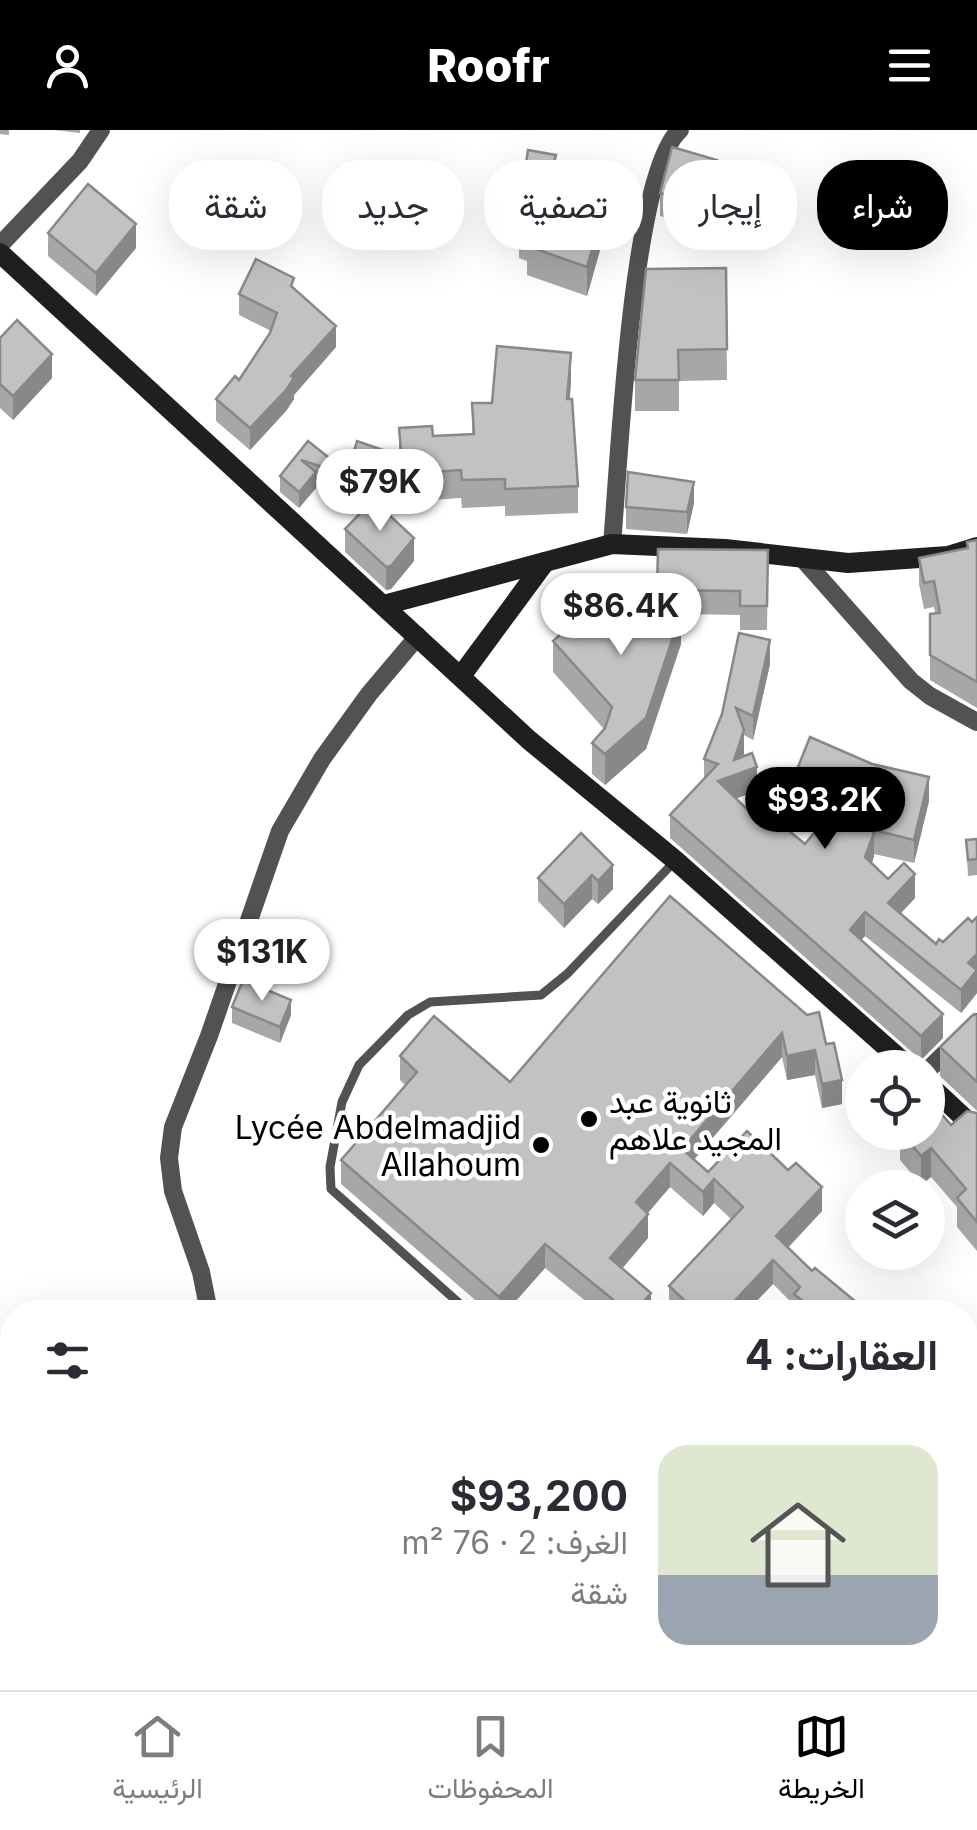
<!DOCTYPE html>
<html lang="ar">
<head>
<meta charset="utf-8">
<style>
	body { margin:0; font-family:Inter,Vazirmatn,sans-serif; background:#f7f7f7; color:#2b2b33; direction:rtl; height:100vh; display:flex; flex-direction:column; font-size:38px; white-space:nowrap }
	* { box-sizing:border-box; margin:0 }
	p { font-size:32px; color:#7c7c81 }
	.icon { flex:none; width:55px; height:55px; fill:none; stroke:currentColor; stroke-width:2; stroke-linecap:round; stroke-linejoin:round }
	.map { position:relative; flex:1; overflow:hidden; direction:ltr }
	.drawer { position:absolute; left:0px; top:1170px; width:978px; height:390px; display:flex; flex-direction:column; background:#fff; border-radius:40px 40px 0 0; box-shadow:0 10px 40px #0002; direction:rtl }
	.drawer>* { flex:none }
	.hud { position:absolute; left:30px; top:30px; width:918px; height:90px; direction:rtl; display:flex; gap:20px }
	.controls { position:absolute; left:845px; top:920px; display:grid; gap:20px }
	.controls a { display:grid; place-items:center; width:100px; height:100px; border-radius:50%; background:#fff; box-shadow:0 10px 40px #0002; font-size:50px }
	.price { position:absolute; translate:-50% -85px; padding:0 22px; border-radius:35px; background:#fff; color:#222; font-size:32px; line-height:65px; filter:drop-shadow(0 2px 5px #0008) }
	.price::after { content:''; position:absolute; left:50%; top:60px; width:30px; height:22px; margin-left:-15px; background:inherit; clip-path:polygon(0 0,100% 0,50% 100%) }
	.price.selected { background:#000; color:#fff }
	ul { padding:0; list-style:none }
	li { display:flex; align-items:center; gap:30px; height:250px; padding:0 40px }
	li span { display:grid; place-items:center; flex:none; width:280px; height:200px; border-radius:30px; color:#555 }
	li>.icon { margin-inline-start:auto }
	span .icon { width:120px; height:120px; fill:#fffc; stroke-width:1 }
	li b { font-size:42px }
	h2 { display:flex; justify-content:space-between; align-items:center; height:120px; padding:0 40px; font-size:42px }
	.chip { padding:0 35px; border-radius:40px; background:#fff; box-shadow:0 10px 40px #0002; font-size:35px; line-height:90px }
	.chip.selected { background:#000; color:#fff }
	header { display:flex; justify-content:space-between; align-items:center; height:130px; padding:0 40px; background:#000; color:#fff; font-size:45px; font-weight:800 }
	.menu { display:flex; justify-content:space-around; align-items:center; height:140px; border-top:2px solid #e1e1e2; background:#fff; font-size:28px; color:#7c7c81 }
	.menu a { display:grid; justify-items:center; gap:5px }
	.menu .selected { color:#000 }
	.map>svg:first-child { display:block }
	.lines { fill:none; stroke-linecap:round; stroke-linejoin:round }
	.lane { stroke:#525252; stroke-width:9 }
	.street { stroke:#525252; stroke-width:18 }
	.secondary { stroke:#1f1f1f; stroke-width:20 }
	.wall { fill:#a7a7a7 }
	.shaded-wall { fill:#888 }
	.building { fill:#c2c2c2; stroke:#888; stroke-width:2.5 }
	.poi-dot { fill:#000; stroke:#fff; stroke-width:4 }
	.labels { text-anchor:middle; dominant-baseline:central; stroke-width:9; stroke-linejoin:round; paint-order:stroke }
	.poi-label { font-size:32px; fill:#000; stroke:#fff; text-anchor:start }
</style>
</head>
<body>
<header><svg class="icon" aria-label="menu" viewBox="0 0 24 24"><path d="M4 6h16M4 12h16M4 18h16"/></svg>Roofr<svg class="icon" aria-label="person" viewBox="0 0 24 24"><circle cx="12" cy="8" r="4"/><path d="M4 21q1-7 8-7t8 7"/></svg></header>
<div class="map">
<svg width="977" height="1560" viewBox="0 0 977 1560">
	<rect width="100%" height="100%" fill="#fff"/>
	<g class="lines">
		<polyline class="lane" points="469,1182 331,1059 330,1037 342,972 359,935 408,885 430,872 541,865 567,844 674,732"/>
		<g class="street">
			<polyline points="0,115 80,31 101,0"/>
			<path d="M612 414C619 338 631 43 680 0"/>
			<polyline points="802,428 911,551 930,566 977,592"/>
			<polyline points="928,940 977,892"/>
			<polyline points="209,1182 201,1142 173,1061 169,1028 173,997 209,906 280,701 322,629 369,564 418,506"/>
			<polyline points="0,1426 12,1431"/>
			<polyline points="251,1548 270,1560"/>
			<polyline points="157,1560 160,1548"/>
		</g>
		<g class="secondary">
			<polyline points="0,123 529,610 675,730 910,938"/>
			<polyline points="384,475 612,414 725,419 848,433 948,426 977,417"/>
			<polyline points="461,546 545,432"/>
			<polyline points="928,954 977,1000"/>
			<polyline points="965,1443 977,1434"/>
		</g>
	</g>
	<g class="wall">
		<polygon points="0,0 9,0 9,5 0,4"/>
		<polygon points="54,0 80,0 80,3"/>
		<polygon points="556,33 612,78 587,166 527,145 527,131 519,128 519,99 545,87 547,80 524,76 524,47"/>
		<polygon points="717,54 704,99 660,86 660,63"/>
		<polygon points="48,103 136,118 96,166 48,126"/>
		<polygon points="726,138 727,250 679,251 679,281 635,281 635,250"/>
		<polygon points="294,159 336,217 294,265 294,269 286,281 250,320 216,291 216,269 239,250 271,201 239,185 239,164"/>
		<polygon points="0,208 52,248 13,290 0,278"/>
		<polygon points="571,251 570,269 578,356 578,383 505,386 505,376 462,378 461,368 403,372 399,326 399,298 433,306 472,304 472,273 492,273"/>
		<polygon points="308,311 348,343 383,336 372,369 316,350 316,358 299,378 280,362 280,346"/>
		<polygon points="694,373 687,404 626,399 626,377"/>
		<polygon points="345,399 414,431 391,459 386,460 345,422"/>
		<polygon points="977,410 977,578 930,550 930,484 935,483 934,477 924,479 919,454 919,428 967,419 967,412"/>
		<polygon points="658,419 768,420 767,500 740,500 740,485 681,484 681,514 646,619 605,655 592,644 592,613 604,599 553,542 553,511 615,473 657,478"/>
		<polygon points="770,534 753,610 744,605 743,626 757,661 736,668 758,690 805,714 828,714 841,680 798,661 798,637 929,671 914,733 874,724 872,733 888,749 915,768 900,784 936,814 943,812 977,787 977,863 961,883 865,806 861,810 943,908 921,930 670,708 670,685 704,649 704,629 722,584"/>
		<polygon points="581,703 613,759 598,774 592,769 564,798 538,771 538,748"/>
		<polygon points="977,709 977,745 968,746 966,710"/>
		<polygon points="670,766 826,914 842,974 822,978 815,945 787,950 782,927 694,1030 708,1042 822,1081 788,1118 861,1182 794,1182 794,1175 773,1154 746,1182 671,1182 669,1180 669,1156 731,1089 714,1073 703,1086 670,1057 647,1083 648,1108 622,1139 651,1182 599,1182 545,1138 506,1182 489,1182 341,1054 341,1030 405,955 400,950 400,926 510,952"/>
		<polygon points="232,877 291,885 280,913 232,893"/>
		<polygon points="977,886 977,981 940,946 940,917"/>
		<polygon points="977,983 977,1121 957,1097 957,1077 931,1047 921,1055 900,1030 900,1002 928,1002 951,995"/>
		<polygon points="12,1361 12,1400 7,1397 7,1374"/>
		<polygon points="282,1548 328,1548 322,1560 282,1560"/>
		<polygon points="591,1548 782,1548 784,1560 593,1560"/>
	</g>
	<g class="shaded-wall">
		<polygon points="717,30 717,54 704,99 704,75"/>
		<polygon points="612,49 612,78 587,166 587,137"/>
		<polygon points="136,94 136,118 96,166 96,143"/>
		<polygon points="336,196 336,217 294,265 294,269 286,281 250,320 250,298 291,246"/>
		<polygon points="571,223 571,251 567,297 567,269"/>
		<polygon points="52,224 52,248 13,290 13,266"/>
		<polygon points="383,320 383,336 372,369 372,353"/>
		<polygon points="316,342 316,358 299,378 299,362"/>
		<polygon points="694,352 694,373 687,404 687,382"/>
		<polygon points="414,408 414,431 391,459 386,460 386,437"/>
		<polygon points="681,483 681,514 646,619 605,655 605,624"/>
		<polygon points="770,510 770,534 753,610 753,586"/>
		<polygon points="744,600 744,624 737,644 757,637 757,661 718,675 718,651 734,630"/>
		<polygon points="929,647 929,671 914,733 914,710"/>
		<polygon points="874,703 874,727 865,750 865,727"/>
		<polygon points="613,735 613,759 598,774 598,751"/>
		<polygon points="915,744 915,768 888,797 888,773"/>
		<polygon points="592,745 592,769 564,798 564,774"/>
		<polygon points="865,782 865,806 850,824 850,800"/>
		<polygon points="977,824 977,863 961,883 961,860 968,833"/>
		<polygon points="291,870 291,885 280,913 280,897"/>
		<polygon points="943,884 943,908 921,930 921,906"/>
		<polygon points="782,903 782,927 682,1043 682,1019"/>
		<polygon points="815,920 815,945 787,950 787,926"/>
		<polygon points="842,950 842,974 822,978 822,954"/>
		<polygon points="931,1018 931,1047 921,1055 921,1026"/>
		<polygon points="670,1033 670,1057 636,1097 636,1072"/>
		<polygon points="714,1049 714,1073 703,1086 703,1062"/>
		<polygon points="822,1057 822,1081 776,1130 776,1106"/>
		<polygon points="648,1084 648,1108 610,1152 610,1128"/>
		<polygon points="545,1114 545,1138 506,1182 499,1182 499,1167"/>
		<polygon points="773,1130 773,1154 746,1182 724,1182"/>
		<polygon points="651,1163 651,1182 634,1182"/>
		<polygon points="977,1391 977,1417 965,1426 965,1399"/>
		<polygon points="33,1548 52,1548 44,1560 24,1560"/>
		<polygon points="316,1548 328,1548 322,1560 312,1560 312,1555"/>
		<rect x="601" y="1548" width="8" height="12"/>
		<polygon points="939,1548 949,1548 949,1557 947,1560 931,1560"/>
		<polygon points="784,1550 784,1560 771,1560"/>
	</g>
	<g class="building">
		<polygon points="672,17 717,30 704,75 660,63"/>
		<polygon points="528,20 556,25 554,32 612,49 587,137 527,116 531,103 519,99 525,81 545,87 555,53 524,47"/>
		<polygon points="88,54 136,94 96,143 48,103"/>
		<polygon points="256,129 294,148 291,156 336,196 291,246 294,248 286,260 250,298 216,269 235,246 239,250 270,203 277,183 239,164"/>
		<polygon points="726,138 727,219 678,220 679,250 635,250 646,139"/>
		<polygon points="17,190 52,224 13,266 0,254 0,208"/>
		<polygon points="497,216 571,223 567,269 572,269 578,356 505,359 505,349 462,350 461,340 403,344 399,298 432,296 433,306 474,304 472,273 492,273"/>
		<polygon points="308,311 348,343 357,311 383,320 372,353 301,330 316,342 299,362 280,346"/>
		<polygon points="628,342 694,352 687,382 626,377"/>
		<polygon points="373,370 414,408 391,436 386,437 345,399"/>
		<polygon points="977,410 977,552 930,525 930,484 940,483 934,451 924,453 919,428 968,418 967,412"/>
		<polygon points="658,419 768,420 767,476 740,476 740,461 657,460"/>
		<polygon points="629,460 648,466 646,475 681,483 646,588 605,624 592,613 605,598 612,577 553,511 601,468 615,473"/>
		<polygon points="739,503 770,510 753,586 736,578 744,600 734,630 752,623 757,637 718,651 758,690 765,681 805,714 814,703 828,714 849,659 798,637 810,607 872,634 929,647 914,710 870,699 874,703 865,727 888,749 904,733 915,744 888,773 936,814 939,809 943,812 968,788 972,792 977,787 977,824 968,833 977,840 961,860 865,782 850,800 943,884 921,906 670,685 718,634 704,629 722,584"/>
		<polygon points="581,703 613,735 598,751 592,745 564,774 538,748"/>
		<polygon points="977,709 977,729 968,730 966,710"/>
		<polygon points="670,766 807,885 819,882 826,914 834,913 842,950 822,954 815,920 787,926 782,903 682,1019 708,1042 747,1001 788,1040 796,1033 822,1057 776,1106 812,1141 815,1138 861,1176 855,1182 816,1182 794,1164 800,1157 773,1130 724,1182 697,1182 669,1156 743,1077 714,1049 703,1062 670,1033 636,1072 648,1084 610,1128 651,1163 634,1182 628,1182 545,1114 499,1167 341,1030 417,942 400,926 434,886 510,952"/>
		<polygon points="243,850 291,870 280,897 232,877"/>
		<polygon points="974,884 977,886 977,952 940,917"/>
		<polygon points="932,973 951,995 967,981 977,983 977,1092 957,1068 966,1059 931,1018 921,1026 901,1002 928,1002 928,977"/>
		<polygon points="965,1344 977,1362 977,1391 965,1399"/>
		<polygon points="12,1361 12,1376 7,1374"/>
		<polygon points="3,1456 12,1463 12,1548 33,1548 24,1560 16,1556 14,1560 0,1560 0,1459"/>
		<polygon points="67,1548 106,1548 104,1560 86,1558 86,1560 65,1560"/>
		<polygon points="296,1548 316,1548 312,1555"/>
		<polygon points="356,1548 465,1548 474,1560 349,1560"/>
		<polygon points="528,1548 555,1548 565,1560 513,1560"/>
		<polygon points="613,1548 782,1548 784,1550 771,1560 622,1560"/>
		<polygon points="829,1548 939,1548 931,1560 823,1560 821,1558"/>
	</g>
	<g class="poi-dot">
		<circle cx="589" cy="989" r="10"/>
		<circle cx="541" cy="1015" r="10"/>
	</g>
	<g class="labels">
		<g class="poi-label">
			<text x="609" y="971">ثانوية عبد<tspan x="609" dy="37">المجيد علاهم</tspan></text>
			<text x="521" y="997" text-anchor="end">Lycée Abdelmadjid<tspan x="521" dy="37">Allahoum</tspan></text>
		</g>
	</g>
</svg>
<div class="controls">
<a><svg class="icon" aria-label="locate" viewBox="0 0 24 24"><circle cx="12" cy="12" r="6"/><path d="M12 2v4M12 18v4M2 12h4M18 12h4"/></svg></a>
<a><svg class="icon" aria-label="layers" viewBox="0 0 24 24"><path d="M12 4l9 5-9 5-9-5zM3 14l9 5 9-5"/></svg></a>
</div>
<b class="price" style="left:380px;top:404px">$79K</b>
<b class="price" style="left:621px;top:528px">$86.4K</b>
<b class="price selected" style="left:825px;top:722px">$93.2K</b>
<b class="price" style="left:262px;top:874px">$131K</b>
<div class="hud">
<a class="chip selected">شراء</a>
<a class="chip">إيجار</a>
<a class="chip">تصفية</a>
<a class="chip">جديد</a>
<a class="chip">شقة</a>
</div>
<section class="drawer">
<h2>العقارات: 4<svg class="icon" aria-label="filters" viewBox="0 0 24 24"><path d="M4 7h16M4 17h16"/><circle cx="9" cy="7" r="2"/><circle cx="15" cy="17" r="2"/></svg></h2>
<ul>
<li><span style="background:linear-gradient(#dfe7d0 65%,#9aa5b1 0)"><svg class="icon" aria-label="home" viewBox="0 0 24 24"><path d="M3 11l9-7 9 7M6 9v11h12V9"/></svg></span><div><b>$93,200</b><p>الغرف: 2 · 76 m²</p><p>شقة</p></div></li>
</ul>
</section>
</div>
<nav class="menu">
<a class="selected"><svg class="icon" aria-label="map" viewBox="0 0 24 24"><path d="M3 6l6-2 6 2 6-2v14l-6 2-6-2-6 2zM9 4v14M15 6v14"/></svg>الخريطة</a>
<a><svg class="icon" aria-label="saved" viewBox="0 0 24 24"><path d="M7 4h10v16l-5-4-5 4z"/></svg>المحفوظات</a>
<a><svg class="icon" aria-label="home" viewBox="0 0 24 24"><path d="M3 11l9-7 9 7M6 9v11h12V9"/></svg>الرئيسية</a>
</nav>
</body>
</html>
